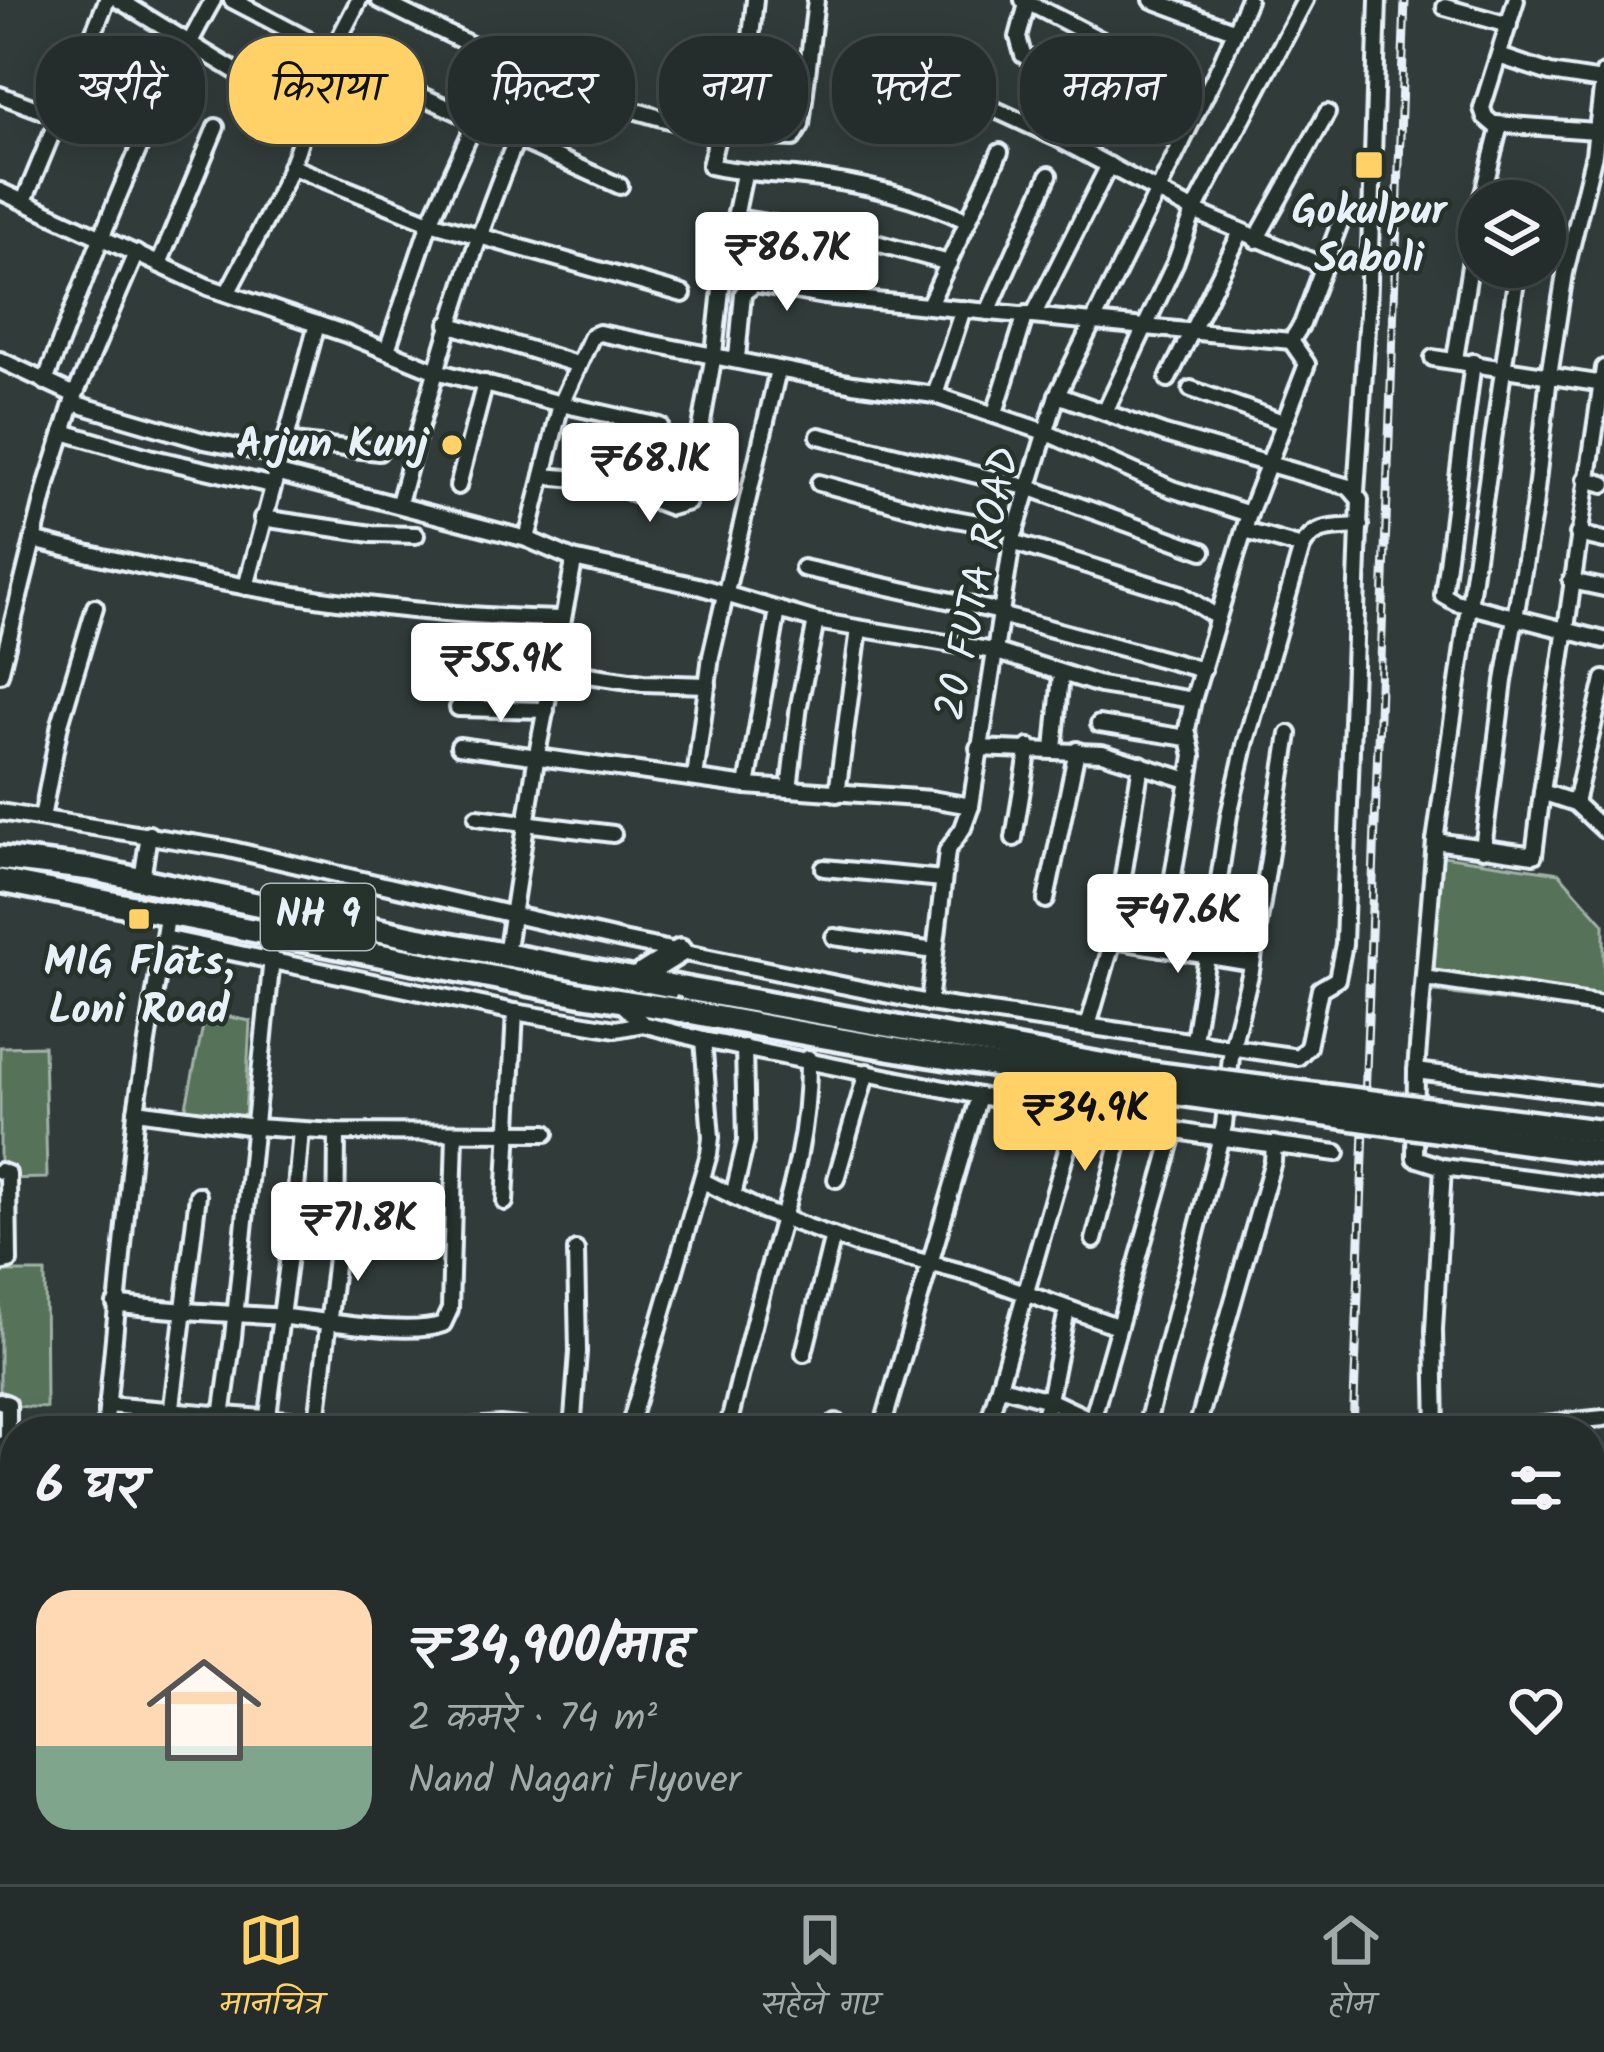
<!DOCTYPE html>
<html lang="hi">
<head>
<meta charset="utf-8">
<style>
	body { margin:0; font-family:Kalam,"Playpen Sans Deva",sans-serif; background:#2d3534; color:#f1f3f6; height:100vh; display:flex; flex-direction:column; font-size:45px; white-space:nowrap }
	* { box-sizing:border-box; margin:0 }
	p { font-size:39px; color:#a3a8a9 }
	.icon { flex:none; width:66px; height:66px; fill:none; stroke:currentColor; stroke-width:2; stroke-linecap:round; stroke-linejoin:round }
	.map { position:relative; flex:1; overflow:hidden }
	.details { position:absolute; left:0px; top:1416px; width:1605px; height:468px; display:flex; flex-direction:column; background:#252d2c; border-radius:48px 48px 0 0; box-shadow:0 6px 30px #0003,0 0 0 3px #424948 }
	.details>* { flex:none }
	.top-card { position:absolute; left:36px; top:36px; width:1533px; height:108px; display:flex; gap:24px }
	.controls { position:absolute; left:1458px; top:180px; display:grid; gap:24px }
	.controls a { display:grid; place-items:center; width:108px; height:108px; border-radius:50%; background:#252d2c; box-shadow:0 6px 30px #0003,0 0 0 3px #424948; font-size:60px }
	.price { position:absolute; translate:-50% -102px; padding:0 27px; border-radius:12px; background:#fff; color:#222; font-size:39px; line-height:78px; filter:drop-shadow(0 3px 6px #0008) }
	.price::after { content:''; position:absolute; left:50%; top:72px; width:36px; height:27px; margin-left:-18px; background:inherit; clip-path:polygon(0 0,100% 0,50% 100%) }
	.price.selected { background:#ffd166; color:#111 }
	ul { padding:0; list-style:none }
	li { display:flex; align-items:center; gap:36px; height:300px; padding:0 36px }
	li span { display:grid; place-items:center; flex:none; width:336px; height:240px; border-radius:36px; color:#555 }
	li>.icon { margin-inline-start:auto }
	span .icon { width:144px; height:144px; fill:#fffc; stroke-width:1 }
	li b { font-size:51px }
	h2 { display:flex; justify-content:space-between; align-items:center; height:144px; padding:0 36px; font-size:51px }
	.pill { padding:0 42px; border-radius:48px; background:#252d2c; box-shadow:0 6px 30px #0003,0 0 0 3px #424948; font-size:42px; line-height:108px }
	.pill.selected { background:#ffd166; color:#111 }
	.dock { display:flex; justify-content:space-around; align-items:center; height:168px; border-top:3px solid #424948; background:#252d2c; font-size:33px; color:#a3a8a9 }
	.dock a { display:grid; justify-items:center; gap:6px }
	.dock .selected { color:#ffd166 }
	.map>svg:first-child { display:block }
	.green { fill:#577259; stroke:#a0b2a8; stroke-width:3 }
	.lines { fill:none; stroke-linecap:round; stroke-linejoin:round }
	.minor-casing { stroke:#e8f1f8; stroke-width:22 }
	.highway-casing { stroke:#e8f1f8; stroke-width:30 }
	.minor { stroke:#26332d; stroke-width:14 }
	.highway { stroke:#26332d; stroke-width:21 }
	.rail-casing { stroke:#e8f1f8; stroke-width:9 }
	.rail { stroke:#26332d; stroke-width:4.5; stroke-dasharray:14; stroke-linecap:butt }
	.highway-bridge-casing { stroke:#e8f1f8; stroke-width:30; stroke-linecap:butt }
	.highway-bridge { stroke:#26332d; stroke-width:21 }
	.poi-dot { fill:#ffd166; stroke:#26332d; stroke-width:4.5 }
	.labels { text-anchor:middle; dominant-baseline:central; stroke-width:9; stroke-linejoin:round; paint-order:stroke }
	.shield { fill:#26332d; stroke:#aeb8bb; stroke-width:3 }
	.shield-label { font-size:39px; font-weight:bold; fill:#e8f1f8 }
	.poi-label { font-size:42px; font-weight:bold; fill:#e8f1f8; stroke:#26332d }
	.street-label { font-size:42px; fill:#e8f1f8; stroke:#26332d }
</style>
</head>
<body>
<div class="map">
<svg width="1604" height="1884" viewBox="0 0 1604 1884">
	<rect width="100%" height="100%" fill="#313c3a"/>
	<filter id="ink" filterUnits="userSpaceOnUse"><feTurbulence type="fractalNoise" baseFrequency=".00833" numOctaves="2"/><feDisplacementMap in="SourceGraphic" scale="24" xChannelSelector="R" yChannelSelector="G"/><feConvolveMatrix kernelMatrix="1 2 1 2 8 2 1 2 1" color-interpolation-filters="sRGB"/></filter>
	<g filter="url(#ink)">
		<g class="green">
			<polygon points="1429,854 1559,873 1604,924 1604,1013 1420,990"/>
			<polygon points="206,1012 250,1021 245,1117 185,1111"/>
			<polygon points="44,1046 47,1178 0,1179 0,1047"/>
			<polygon points="0,1272 45,1272 46,1408 0,1405"/>
		</g>
		<g class="lines">
			<defs>
				<g id="minor">
					<path d="M119 0 304 113C308 151 247 254 228 292"/>
					<polyline points="232,0 369,72 620,186"/>
					<path d="M379 0C504 62 651 136 793 138L801 125 816 0"/>
					<polyline points="1023,0 1206,94"/>
					<polyline points="1028,0 1018,37 1023,55 1181,144"/>
					<polyline points="1152,0 1233,30"/>
					<polyline points="1445,7 1509,25"/>
					<polyline points="331,54 359,0"/>
					<polyline points="1499,56 1550,73 1602,81"/>
					<polyline points="924,77 1059,139 1194,211 1323,266"/>
					<polyline points="745,93 755,0"/>
					<polyline points="0,95 56,116"/>
					<polyline points="1496,124 1596,131"/>
					<path d="M718 133 710 166C739 173 765 173 795 176 854 182 914 195 968 221"/>
					<polyline points="290,166 430,222 683,294"/>
					<polyline points="0,191 208,287 346,334 436,371 561,404 527,539 573,559 573,567 537,754 506,955"/>
					<polyline points="24,201 107,0"/>
					<polyline points="1481,201 1499,129 1485,117 1482,108 1516,0"/>
					<polyline points="736,218 858,238 949,263"/>
					<polyline points="1256,240 1327,113"/>
					<polyline points="159,264 216,127"/>
					<polyline points="1518,267 1435,841 1534,855 1542,792 1575,803 1604,830"/>
					<polyline points="929,305 1000,152"/>
					<polyline points="988,312 1049,175"/>
					<polyline points="1034,314 1109,165"/>
					<polyline points="448,324 576,364"/>
					<polyline points="387,350 430,222 475,123"/>
					<polyline points="737,358 743,293 755,284 824,296 1291,341 1302,324 1343,215"/>
					<polyline points="1433,358 1604,384"/>
					<polyline points="1455,359 1479,210"/>
					<polyline points="0,360 75,395"/>
					<polyline points="1473,362 1443,595 1455,602 1604,640"/>
					<polyline points="1168,379 1241,232"/>
					<path d="M45 382C95 252 144 121 213 0"/>
					<polyline points="1191,389 1283,422"/>
					<polyline points="935,395 963,309"/>
					<polyline points="73,403 204,441 281,456"/>
					<polyline points="1105,412 1176,261 1194,211 1305,0"/>
					<polyline points="995,413 1026,314"/>
					<polyline points="660,426 561,404 592,336 599,333 853,384 935,395 1045,432 1172,489 1249,514"/>
					<polyline points="63,432 149,457 271,485"/>
					<polyline points="819,436 1030,488 1203,551"/>
					<polyline points="286,441 379,452"/>
					<polyline points="275,473 527,539"/>
					<polyline points="543,476 602,481 671,507 688,502 714,354 722,280 744,174"/>
					<polyline points="1586,479 1604,484"/>
					<polyline points="819,483 945,517 1016,530"/>
					<polyline points="458,486 485,383"/>
					<polyline points="1356,492 1368,313 1378,0"/>
					<path d="M399 503C433 379 467 259 516 140"/>
					<polyline points="262,518 372,534 416,535"/>
					<polyline points="1245,531 1302,547"/>
					<polyline points="1578,534 1604,540"/>
					<path d="M33 540C206 584 383 616 561 619"/>
					<polyline points="1012,542 1181,594 1217,617"/>
					<polyline points="573,559 698,586 816,621 994,651 1100,685 1193,700"/>
					<polyline points="803,568 1001,612"/>
					<polyline points="1571,581 1604,588"/>
					<polyline points="246,587 317,324"/>
					<polyline points="1000,615 1203,670"/>
					<polyline points="554,670 643,683 708,685"/>
					<polyline points="0,674 48,480 75,395 136,253"/>
					<polyline points="458,708 546,710"/>
					<polyline points="1099,724 1187,738"/>
					<polyline points="459,746 747,786 931,799 971,806"/>
					<polyline points="978,748 1102,753 1188,780"/>
					<polyline points="1054,749 1061,675"/>
					<polyline points="695,778 711,656 778,370"/>
					<polyline points="747,786 778,610"/>
					<polyline points="789,789 799,705 816,621"/>
					<polyline points="1542,792 1604,368"/>
					<polyline points="837,794 859,629"/>
					<polyline points="1575,803 1604,679"/>
					<polyline points="0,812 224,848 622,940 929,1003 1298,1057 1308,1047 1320,989 1337,979 1344,944 1360,500 1349,487 1165,434 1057,395"/>
					<polyline points="477,817 613,834"/>
					<polyline points="42,818 60,724 95,607"/>
					<polyline points="1014,838 1029,747"/>
					<polyline points="1435,841 1416,1071 1415,1158 1443,1167 1604,1188"/>
					<polyline points="1483,849 1504,681 1534,508 1549,376 1565,273 1594,154 1604,73"/>
					<polyline points="824,868 943,879"/>
					<polyline points="142,880 149,834"/>
					<polyline points="1046,900 1077,750"/>
					<polyline points="834,937 935,951"/>
					<polyline points="164,938 515,1012 616,1029 643,1024"/>
					<polyline points="1113,940 1252,963"/>
					<polyline points="1161,948 1193,756 1187,729 1193,700 1249,514 1307,364 1291,341"/>
					<polyline points="1424,978 1604,1005"/>
					<polyline points="619,1001 643,1024 703,1040 979,1096 1201,1135 1337,1153"/>
					<polyline points="929,1003 947,851 963,828 971,806 1012,542 1057,395 1222,61 1248,0"/>
					<polyline points="1088,1026 1113,940 1141,764"/>
					<path d="M1194 1040 1229 815 1246 741 1302 547C1315 524 1336 528 1360 526"/>
					<polyline points="1416,1071 1604,1095"/>
					<polyline points="136,1111 255,1127 337,1132 546,1133"/>
					<polyline points="0,1171 8,1174 9,1261 0,1263"/>
					<polyline points="836,1179 867,1072"/>
					<polyline points="703,1181 761,1210 858,1245 974,1275 1117,1326"/>
					<polyline points="733,1196 746,1141 744,1047"/>
					<polyline points="505,1202 515,1012"/>
					<polyline points="1094,1240 1125,1121"/>
					<path d="M115 1304C172 1312 227 1313 284 1317 324 1320 408 1337 443 1324L450 1309 455 1134"/>
					<polyline points="804,1353 833,1236"/>
					<polyline points="1001,1387 1049,1400 1092,1420"/>
					<polyline points="0,1401 8,1404 8,1444 0,1445"/>
					<polyline points="107,1405 408,1430"/>
					<polyline points="105,1431 136,1111 168,911"/>
					<polyline points="169,1431 198,1195"/>
					<polyline points="220,1431 233,1337 272,958"/>
					<polyline points="266,1431 293,1225 301,1130"/>
					<polyline points="316,1431 336,1257 337,1132"/>
					<polyline points="408,1431 500,1425 559,1431"/>
					<polyline points="572,1431 578,1352 576,1250"/>
					<polyline points="628,1431 709,1154 711,1137 703,1040"/>
					<path d="M727 1431C739 1380 752 1328 766 1277 788 1200 809 1140 808 1058"/>
					<polyline points="833,1431 836,1422"/>
					<polyline points="881,1431 979,1096"/>
					<polyline points="986,1431 1078,1111"/>
					<polyline points="1038,1431 1049,1400 1067,1310"/>
					<polyline points="1089,1431 1175,1130"/>
					<polyline points="1145,1431 1224,1125 1232,1047 1251,971 1289,734"/>
					<polyline points="1196,1431 1273,1161 1274,1144"/>
					<polyline points="1436,1431 1434,1330 1443,1167"/>
					<polyline points="1473,1431 1604,1418"/>
					<polyline points="0,1461 15,1461"/>
					<polyline points="1590,1462 1604,1461"/>
					<polyline points="1590,1501 1604,1500"/>
					<polyline points="1590,1580 1604,1578"/>
					<polyline points="1590,1620 1604,1619"/>
					<polyline points="1590,1662 1604,1660"/>
					<polyline points="0,1689 15,1690"/>
					<polyline points="0,1758 15,1760"/>
					<polyline points="1590,1800 1604,1799"/>
					<polyline points="1590,1848 1604,1847"/>
					<polyline points="469,1869 584,1884"/>
					<polyline points="1236,1869 1238,1884"/>
					<polyline points="1419,1869 1420,1878 1431,1884"/>
					<polyline points="139,1870 216,1884"/>
					<polyline points="357,1884 360,1869"/>
					<polyline points="698,1884 701,1869"/>
					<polyline points="767,1884 772,1869"/>
					<polyline points="834,1884 840,1869"/>
					<polyline points="903,1884 908,1869"/>
					<polyline points="954,1884 958,1869"/>
					<polyline points="1082,1884 1091,1869"/>
					<polyline points="1154,1884 1163,1869"/>
					<polyline points="1219,1884 1229,1869"/>
					<polyline points="1479,1884 1498,1883"/>
				</g>
				<g id="highway">
					<polyline points="0,858 91,869 417,938 688,989"/>
					<polyline points="0,881 584,995 673,1009"/>
					<polyline points="635,979 680,951"/>
				</g>
			</defs>
			<use href="#minor" class="minor-casing"/>
			<use href="#highway" class="highway-casing"/>
			<use href="#minor" class="minor"/>
			<use href="#highway" class="highway"/>
			<defs>
				<g id="rail">
					<polyline points="1353,1431 1405,0"/>
					<polyline points="1345,1884 1345,1869"/>
				</g>
			</defs>
			<use href="#rail" class="rail-casing"/>
			<use href="#rail" class="rail"/>
			<defs>
				<g id="highway-bridge">
					<polyline points="688,989 1144,1072 1604,1132"/>
					<path d="M673 1009C982 1069 1292 1111 1604 1153"/>
				</g>
			</defs>
			<use href="#highway-bridge" class="highway-bridge-casing"/>
			<use href="#highway-bridge" class="highway-bridge"/>
		</g>
	</g>
	<g class="poi-dot">
		<rect x="1354" y="150" width="30" height="30" rx="6"/>
		<circle cx="452" cy="445" r="12"/>
		<rect x="127" y="907" width="24" height="24" rx="6"/>
	</g>
	<g class="labels">
		<rect class="shield" x="261" y="884" width="114" height="66" rx="9"/>
		<g class="shield-label">
			<text x="318" y="917">NH 9</text>
		</g>
		<g class="poi-label">
			<text x="1369" y="212">Gokulpur<tspan x="1369" dy="48">Saboli</tspan></text>
			<text x="428" y="445" text-anchor="end">Arjun Kunj</text>
			<text x="139" y="963">MIG Flats,<tspan x="139" dy="48">Loni Road</tspan></text>
		</g>
		<g class="street-label">
			<text transform="translate(979 584) rotate(-78)">20 FUTA ROAD</text>
		</g>
	</g>
</svg>
<div class="controls">
<a><svg class="icon" aria-label="layers" viewBox="0 0 24 24"><path d="M12 4l9 5-9 5-9-5zM3 14l9 5 9-5"/></svg></a>
</div>
<b class="price" style="left:787px;top:314px">₹86.7K</b>
<b class="price" style="left:650px;top:525px">₹68.1K</b>
<b class="price" style="left:501px;top:725px">₹55.9K</b>
<b class="price" style="left:1178px;top:976px">₹47.6K</b>
<b class="price selected" style="left:1085px;top:1174px">₹34.9K</b>
<b class="price" style="left:358px;top:1284px">₹71.8K</b>
<div class="top-card">
<a class="pill">खरीदें</a>
<a class="pill selected">किराया</a>
<a class="pill">फ़िल्टर</a>
<a class="pill">नया</a>
<a class="pill">फ़्लैट</a>
<a class="pill">मकान</a>
</div>
<section class="details">
<h2>6 घर<svg class="icon" aria-label="filters" viewBox="0 0 24 24"><path d="M4 7h16M4 17h16"/><circle cx="9" cy="7" r="2"/><circle cx="15" cy="17" r="2"/></svg></h2>
<ul>
<li><span style="background:linear-gradient(#ffd9b3 65%,#7fa58c 0)"><svg class="icon" aria-label="home" viewBox="0 0 24 24"><path d="M3 11l9-7 9 7M6 9v11h12V9"/></svg></span><div><b>₹34,900/माह</b><p>2 कमरे · 74 m²</p><p>Nand Nagari Flyover</p></div><svg class="icon" aria-label="heart" viewBox="0 0 24 24"><path d="M12 20l-8-8c-3-5 5-10 8-4 3-6 11-1 8 4z"/></svg></li>
</ul>
</section>
</div>
<nav class="dock">
<a class="selected"><svg class="icon" aria-label="map" viewBox="0 0 24 24"><path d="M3 6l6-2 6 2 6-2v14l-6 2-6-2-6 2zM9 4v14M15 6v14"/></svg>मानचित्र</a>
<a><svg class="icon" aria-label="saved" viewBox="0 0 24 24"><path d="M7 4h10v16l-5-4-5 4z"/></svg>सहेजे गए</a>
<a><svg class="icon" aria-label="home" viewBox="0 0 24 24"><path d="M3 11l9-7 9 7M6 9v11h12V9"/></svg>होम</a>
</nav>
</body>
</html>
